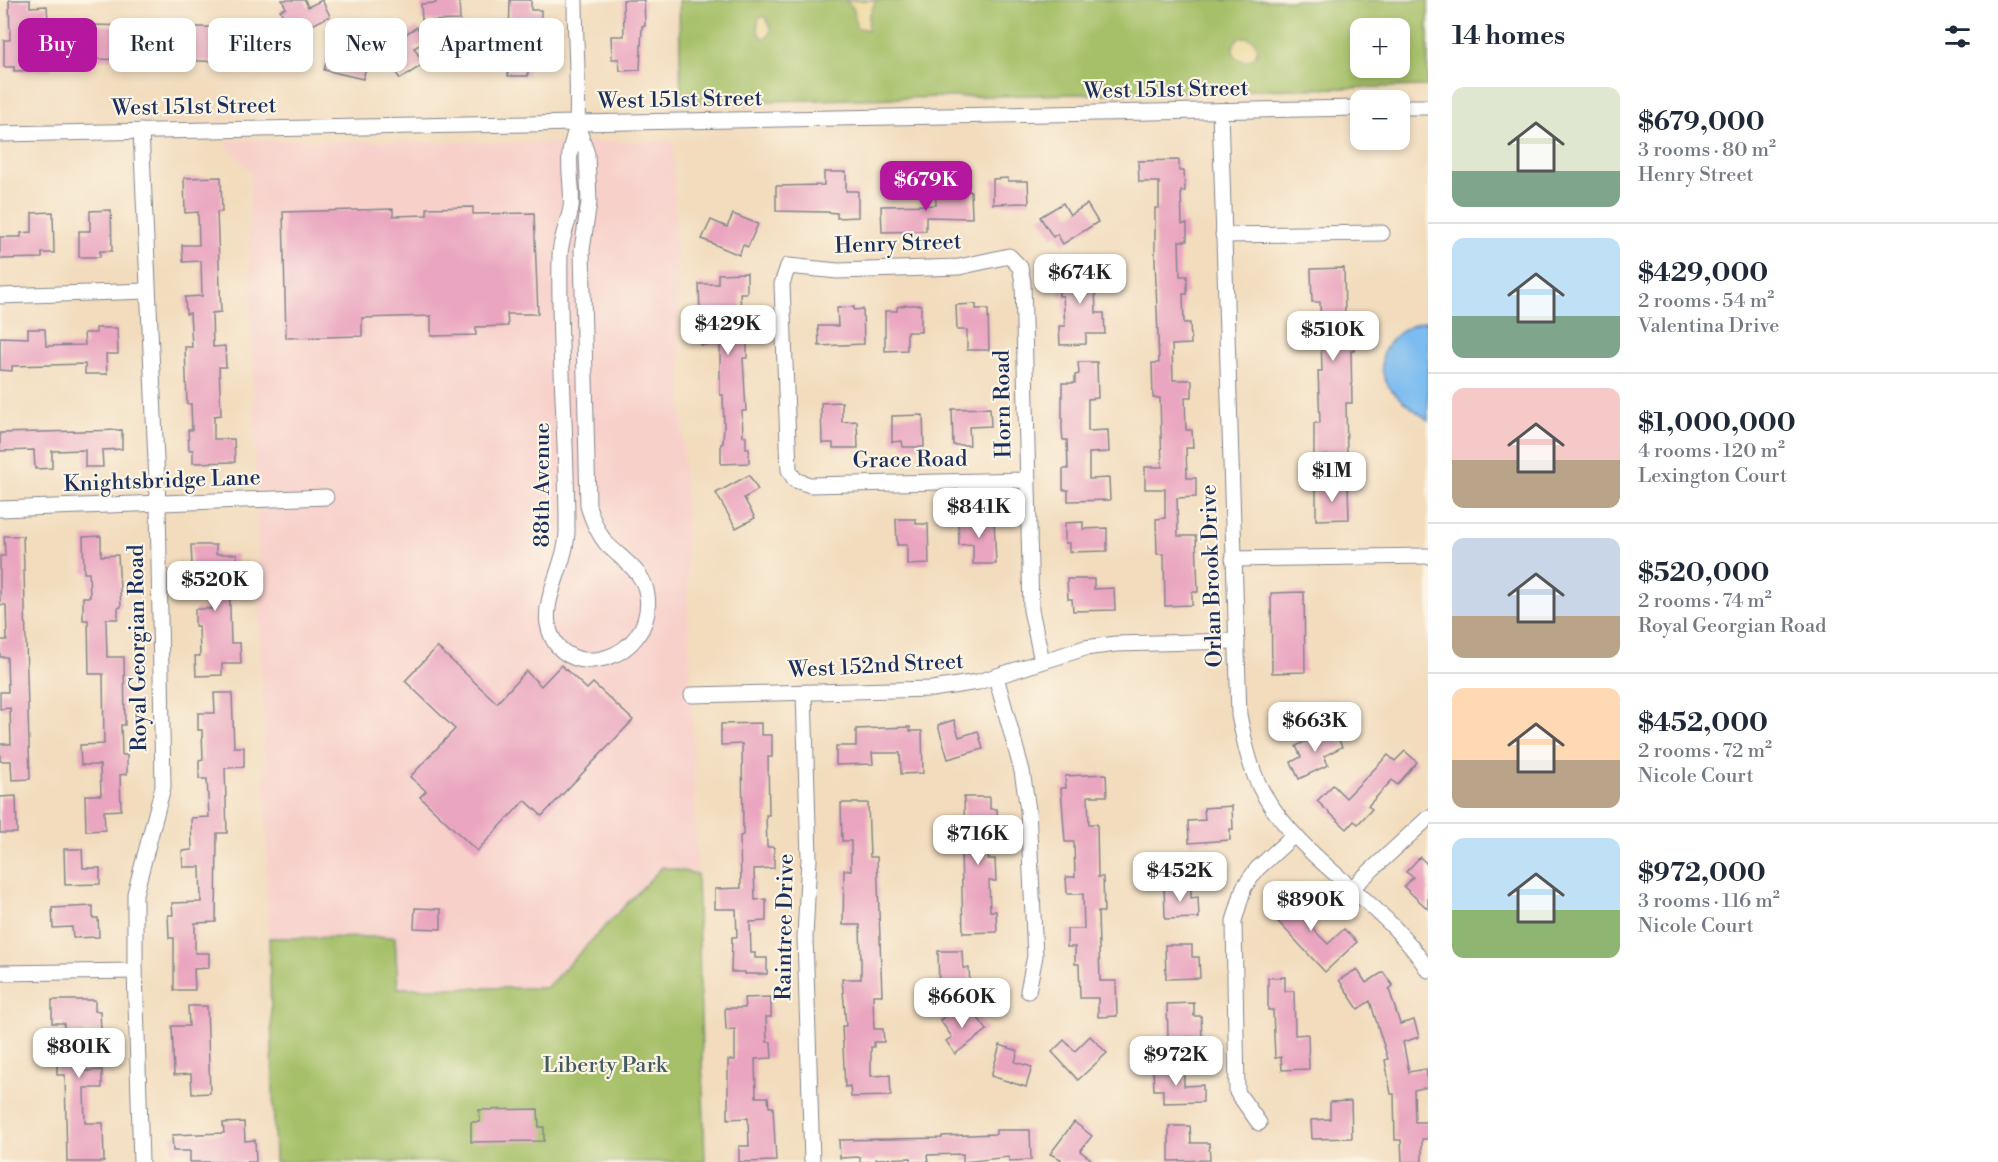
<!DOCTYPE html>
<html lang="en">
<head>
<meta charset="utf-8">
<style>
	body { margin:0; font-family:"Libre Bodoni",serif; background:#f2f2f3; color:#1f2937; height:100vh; display:flex; flex-direction:column; font-size:22px; white-space:nowrap }
	* { box-sizing:border-box; margin:0 }
	p { font-size:20px; color:#747a83 }
	.icon { flex:none; width:33px; height:33px; fill:none; stroke:currentColor; stroke-width:2; stroke-linecap:round; stroke-linejoin:round }
	.map { position:relative; flex:1; overflow:hidden }
	.drawer { display:flex; flex-direction:column; background:#fff; width:570px }
	.drawer>* { flex:none }
	.banner { position:absolute; left:18px; top:18px; width:570px; height:54px; display:flex; gap:12px }
	.fabs { position:absolute; left:1350px; top:18px; display:grid; gap:12px }
	.fabs a { display:grid; place-items:center; width:60px; height:60px; border-radius:12px; background:#fff; box-shadow:0 3px 9px #0003; font-size:30px }
	.price { position:absolute; translate:-50% -51px; padding:0 14px; border-radius:12px; background:#fff; color:#222; font-size:20px; line-height:39px; filter:drop-shadow(0 2px 3px #0008) }
	.price::after { content:''; position:absolute; left:50%; top:36px; width:18px; height:14px; margin-left:-9px; background:inherit; clip-path:polygon(0 0,100% 0,50% 100%) }
	.price.current { background:#b5179e; color:#fff }
	ul { padding:0; list-style:none }
	li { display:flex; align-items:center; gap:18px; height:150px; padding:0 24px }
	li+li { border-top:2px solid #e0e1e3 }
	li span { display:grid; place-items:center; flex:none; width:168px; height:120px; border-radius:12px; color:#555 }
	li>.icon { margin-inline-start:auto }
	span .icon { width:72px; height:72px; fill:#fffc; stroke-width:1 }
	li b { font-size:26px }
	h2 { display:flex; justify-content:space-between; align-items:center; height:72px; padding:0 24px; font-size:26px }
	.tag { padding:0 21px; border-radius:12px; background:#fff; box-shadow:0 3px 9px #0003; font-size:21px; line-height:54px }
	.tag.current { background:#b5179e; color:#fff }
	main { display:flex; flex:1; min-height:0 }
	.map>svg:first-child { display:block }
	.built { fill:#f7d0ca }
	.green { fill:#a5c067; stroke:#607862; stroke-width:1.5; fill-rule:evenodd }
	.sand { fill:#eeda9e; stroke:#84847e; stroke-width:1.5 }
	.water { fill:#7bbcf0; stroke:#4b76a7; stroke-width:1.5 }
	.building { fill:#eaa5c0 }
	.lines { fill:none; stroke-linecap:round; stroke-linejoin:round }
	.minor-casing { stroke:#86868e; stroke-width:17 }
	.minor { stroke:#fff; stroke-width:15 }
	.labels { text-anchor:middle; dominant-baseline:central; stroke-width:4.5; stroke-linejoin:round; paint-order:stroke }
	.street-label { font-size:22px; fill:#1b2f5e; stroke:#fcf5e5 }
	.park-label { font-size:22px; fill:#445a61; stroke:#fcf5e5 }
</style>
</head>
<body>
<main>
<div class="map">
<svg width="1428" height="1162" viewBox="0 0 1428 1162">
	<rect width="100%" height="100%" fill="#fcf5e5"/>
	<filter id="ink" filterUnits="userSpaceOnUse"><feTurbulence type="fractalNoise" baseFrequency=".0167" numOctaves="2"/><feDisplacementMap in="SourceGraphic" scale="12" xChannelSelector="R" yChannelSelector="G"/><feConvolveMatrix kernelMatrix="1 2 1 2 8 2 1 2 1" color-interpolation-filters="sRGB"/></filter>
	<filter id="wash" filterUnits="userSpaceOnUse"><feTurbulence type="fractalNoise" baseFrequency=".008" numOctaves="4" result="noise"/><feDisplacementMap in="SourceGraphic" scale="24" xChannelSelector="R" yChannelSelector="G"/><feGaussianBlur stdDeviation="1.35" result="paint"/><feColorMatrix in="noise" values="0 0 0 0 0 0 0 0 0 0 0 0 0 0 0 0 0 1.4 0 .05"/><feComposite in="paint" operator="in"/></filter>
	<g filter="url(#wash)">
		<rect width="100%" height="100%" fill="#f2dcbd"/>
		<polygon class="built" points="222,140 540,143 673,141 697,874 662,867 546,988 397,988 395,937 269,938 249,237 251,172"/>
		<g class="green">
			<path d="M679 0H1428V86L681 103ZM1360 28H1400V68H1360Z"/>
			<polygon points="662,867 697,874 705,1162 275,1162 269,938 395,937 398,988 546,988"/>
		</g>
		<g class="sand">
			<polygon points="846,0 876,0 869,16 868,30 856,27 854,9"/>
			<path d="M766 17 771 30 768 36 763 38C757 34 756 23 760 17Z"/>
			<circle cx="1245" cy="49" r="12"/>
		</g>
		<path class="water" d="M1428 321V420C1414 409 1390 395 1384 377 1374 346 1402 325 1428 321Z"/>
		<g id="blocks">
			<g class="building">
				<polygon points="9,0 30,0 30,7 47,6 51,70 14,71 14,67 4,67 4,40 10,40"/>
				<polygon points="282,0 305,0 308,7 322,0 330,16 293,35 280,10 286,8"/>
				<polygon points="436,0 459,0 460,20 422,21 421,4 436,3"/>
				<polygon points="510,0 531,0 531,10 541,10 540,54 528,54 528,76 508,76"/>
				<polygon points="623,0 644,0 645,26 642,26 640,70 620,71 619,59 612,59 611,36 624,36"/>
				<polygon points="86,25 252,28 251,62 86,59"/>
				<polygon points="417,27 425,42 414,48 424,64 400,79 381,49"/>
				<polygon points="355,39 372,44 363,79 324,70 330,48 351,54"/>
				<polygon points="1179,160 1179,171 1184,171 1185,191 1181,191 1182,224 1187,224 1187,241 1179,241 1180,276 1187,276 1187,294 1183,294 1184,323 1190,323 1191,344 1172,345 1173,380 1192,380 1192,397 1185,397 1186,430 1192,430 1193,448 1186,448 1187,478 1196,478 1196,497 1177,498 1178,536 1196,536 1198,592 1192,592 1192,605 1165,606 1164,554 1157,554 1156,519 1165,518 1165,489 1145,489 1145,467 1162,467 1160,398 1153,398 1152,363 1159,363 1155,259 1155,208 1159,208 1159,182 1139,182 1138,161"/>
				<polygon points="824,172 846,172 846,191 858,191 858,217 837,218 837,213 825,212 776,211 776,186 824,185"/>
				<polygon points="221,177 222,212 217,212 221,312 212,313 213,347 225,346 226,367 219,367 221,415 214,416 214,439 234,439 235,462 193,463 193,450 189,450 188,430 192,430 191,404 187,404 185,347 192,347 190,313 186,314 185,297 202,296 201,261 183,262 182,245 199,245 198,212 185,213 184,178"/>
				<polygon points="1008,178 1008,181 1028,181 1029,203 993,204 993,179"/>
				<polygon points="971,191 972,218 926,217 926,231 882,232 881,206 936,205 935,192"/>
				<polygon points="1063,203 1070,215 1087,204 1098,222 1063,244 1057,234 1053,237 1040,217"/>
				<polygon points="473,207 473,214 534,213 538,314 507,314 508,326 476,327 476,335 431,336 431,316 362,318 362,336 286,338 283,212 393,209 393,216 427,215 427,208"/>
				<polygon points="111,210 112,251 100,251 100,257 79,257 79,231 90,231 90,211"/>
				<polygon points="53,212 54,253 42,253 42,258 0,259 0,237 21,237 21,233 32,232 32,213"/>
				<polygon points="733,214 758,224 748,247 743,245 739,255 702,239 711,220 727,227"/>
				<polygon points="1075,259 1094,259 1096,313 1104,313 1105,334 1086,334 1086,344 1060,345 1059,326 1065,326 1063,296 1059,296 1058,279 1072,279 1072,271 1076,271"/>
				<polygon points="1344,268 1345,318 1353,318 1354,351 1351,351 1352,403 1346,403 1347,455 1314,456 1314,423 1320,423 1318,371 1322,371 1320,302 1312,302 1311,269"/>
				<polygon points="747,273 747,293 740,293 742,335 747,335 747,358 743,358 746,411 742,411 743,436 746,436 746,448 749,448 749,463 721,464 721,444 723,443 724,426 723,395 720,395 720,345 701,345 699,284 718,284 718,274"/>
				<polygon points="976,304 976,309 988,309 989,350 967,350 967,330 957,330 956,305"/>
				<polygon points="906,305 921,305 921,332 907,332 907,350 885,351 885,311 897,311 897,307"/>
				<polygon points="854,307 854,310 863,309 864,344 819,346 818,326 838,326 837,308"/>
				<polygon points="96,328 117,328 118,354 106,354 107,374 85,374 85,364 12,366 12,371 0,370 0,337 28,338 28,329 45,329 46,346 85,345 84,333 96,333"/>
				<polygon points="1078,362 1097,362 1098,398 1088,399 1088,431 1108,430 1109,452 1089,453 1089,479 1109,478 1110,500 1068,501 1068,490 1063,490 1063,469 1068,469 1067,440 1063,440 1062,430 1062,383 1075,383 1075,375 1079,374"/>
				<polygon points="842,402 842,422 857,421 858,448 833,448 833,443 822,443 821,403"/>
				<polygon points="990,408 991,426 969,427 970,445 953,445 952,409"/>
				<polygon points="923,415 924,447 903,447 902,441 892,442 892,416"/>
				<polygon points="122,430 122,449 102,450 103,467 85,467 85,450 52,451 52,468 35,469 34,450 0,451 0,433"/>
				<polygon points="749,475 758,490 744,498 755,518 736,528 716,493"/>
				<polygon points="1348,486 1349,519 1316,520 1316,487"/>
				<polygon points="958,518 994,519 996,564 973,564 973,544 959,545"/>
				<polygon points="896,519 916,519 916,524 928,524 929,564 907,565 907,545 897,545"/>
				<polygon points="1083,522 1083,529 1107,528 1107,551 1069,552 1069,543 1065,543 1065,523"/>
				<polygon points="4,536 23,536 30,779 12,780 11,761 0,761 0,744 11,744 10,708 0,709 0,692 8,692 7,657 0,657 0,640 7,640 6,605 0,605 0,556 5,556"/>
				<polygon points="101,536 101,556 118,555 121,607 118,608 118,619 106,619 107,657 124,657 125,725 121,725 122,755 127,755 127,774 120,775 121,810 104,811 105,830 86,831 85,795 101,795 100,765 81,765 80,745 104,744 103,674 89,674 88,620 83,620 83,597 90,597 89,573 84,573 83,537"/>
				<polygon points="191,545 216,545 216,554 237,554 238,575 229,575 231,643 240,643 241,664 222,664 222,675 196,676 195,656 200,656 199,626 195,626 195,609 212,609 211,576 197,576 197,565 192,565"/>
				<polygon points="1067,579 1094,579 1094,589 1114,588 1115,610 1073,611 1072,599 1068,599"/>
				<polygon points="1304,592 1305,672 1272,673 1271,593"/>
				<polygon points="437,647 497,703 526,671 541,686 561,665 587,689 593,683 633,720 542,816 525,800 477,851 420,797 426,791 410,777 455,729 405,681"/>
				<polygon points="214,693 232,693 234,747 244,747 244,767 225,768 227,833 217,833 216,922 195,923 195,953 209,953 209,968 194,969 195,990 174,990 174,938 169,938 168,915 173,915 172,903 201,902 200,867 183,867 182,851 192,850 191,818 209,817 207,779 199,779 199,760 203,759 202,730 198,730 198,713 215,713"/>
				<polygon points="954,720 959,737 978,731 983,749 948,759 938,725"/>
				<polygon points="761,723 761,735 772,735 772,757 768,757 769,815 766,815 767,847 774,847 774,868 754,869 755,900 766,899 766,921 750,922 751,953 755,953 755,958 767,958 767,974 745,974 745,972 731,972 732,937 737,937 736,909 715,909 715,889 741,888 740,836 743,835 742,744 721,745 721,724"/>
				<polygon points="910,727 910,731 922,731 923,773 901,774 900,753 872,753 873,764 836,765 836,746 856,746 856,729"/>
				<polygon points="1333,728 1342,747 1324,756 1328,765 1299,779 1291,762 1301,757 1296,746"/>
				<polygon points="1405,751 1417,762 1397,785 1392,780 1368,806 1372,809 1358,824 1354,821 1347,829 1317,801 1333,785 1346,798 1388,755 1395,761"/>
				<polygon points="1106,774 1107,796 1088,796 1089,824 1097,824 1098,877 1103,877 1104,912 1098,912 1100,981 1116,981 1117,1016 1098,1017 1098,998 1080,998 1079,964 1075,964 1075,947 1067,947 1067,929 1084,929 1083,894 1067,894 1066,877 1075,877 1074,842 1065,842 1061,788 1066,788 1065,776"/>
				<polygon points="16,796 17,833 0,833 0,797"/>
				<polygon points="964,797 990,797 990,809 997,809 998,830 987,830 988,859 995,859 996,881 989,881 990,911 996,911 997,932 963,933 961,848 965,848"/>
				<polygon points="841,803 868,803 870,857 877,857 882,995 873,995 874,1029 883,1029 884,1042 874,1042 874,1047 871,1047 871,1076 890,1075 891,1096 851,1097 850,1086 845,1087 842,1026 846,1026 842,979 861,979 861,961 860,925 843,925 844,870 851,870 851,841 842,841"/>
				<polygon points="1232,806 1233,829 1230,829 1230,840 1189,843 1188,821 1205,820 1204,808"/>
				<polygon points="64,849 82,849 83,868 100,868 100,884 65,885"/>
				<polygon points="1420,857 1428,865 1428,909 1404,887 1413,877 1406,872"/>
				<polygon points="1191,885 1191,898 1198,897 1199,918 1165,919 1164,886"/>
				<polygon points="1310,895 1323,908 1307,923 1328,944 1344,929 1357,942 1325,972 1269,912 1285,897 1296,909"/>
				<polygon points="93,906 93,918 98,918 99,937 73,938 72,927 53,928 52,908"/>
				<polygon points="415,908 441,909 441,929 414,928"/>
				<polygon points="1165,945 1192,945 1192,957 1199,957 1200,978 1166,979"/>
				<polygon points="938,951 962,951 963,968 969,968 970,986 939,987"/>
				<polygon points="1357,969 1366,983 1383,972 1393,986 1389,989 1400,1024 1414,1020 1419,1037 1403,1042 1409,1072 1426,1069 1428,1081 1428,1087 1414,1090 1415,1122 1428,1122 1428,1139 1422,1139 1422,1162 1402,1162 1401,1140 1395,1140 1394,1094 1391,1094 1385,1060 1388,1059 1370,1001 1358,1009 1339,980"/>
				<polygon points="1285,977 1285,991 1294,991 1295,1035 1308,1034 1309,1069 1282,1070 1281,1057 1275,1058 1273,1010 1268,1010 1268,978"/>
				<polygon points="771,997 771,1017 766,1017 767,1042 771,1042 772,1058 755,1059 756,1097 768,1097 769,1107 773,1107 776,1161 739,1162 739,1146 749,1146 748,1118 728,1119 728,1060 735,1060 735,1029 726,1030 725,1008 745,1008 744,998"/>
				<polygon points="52,1000 95,1000 95,1011 100,1011 101,1031 84,1031 85,1071 102,1070 102,1088 84,1088 85,1123 103,1123 104,1162 67,1162 65,1075 57,1075 57,1052 65,1052 64,1023 52,1023"/>
				<polygon points="1194,1003 1194,1016 1201,1016 1202,1037 1168,1037 1167,1004"/>
				<polygon points="188,1006 207,1006 210,1093 192,1094 191,1074 174,1075 172,1026 189,1026"/>
				<polygon points="957,1007 967,1020 975,1014 987,1030 955,1054 946,1041 952,1037 940,1020"/>
				<polygon points="1090,1036 1107,1053 1078,1080 1052,1052 1064,1040 1075,1051"/>
				<polygon points="1000,1045 1018,1051 1015,1062 1032,1067 1026,1087 991,1076"/>
				<polygon points="1184,1068 1184,1086 1203,1085 1203,1102 1163,1103 1163,1090 1154,1090 1153,1069"/>
				<polygon points="1351,1101 1352,1138 1312,1139 1311,1120 1330,1119 1330,1102"/>
				<polygon points="538,1109 539,1127 544,1127 544,1141 471,1142 471,1122 480,1122 479,1110"/>
				<polygon points="244,1122 245,1141 255,1140 256,1162 190,1162 190,1151 173,1151 172,1135 224,1133 223,1123"/>
				<polygon points="1074,1122 1092,1136 1080,1151 1095,1162 1059,1162 1061,1159 1050,1154"/>
				<polygon points="1169,1126 1190,1126 1191,1143 1209,1143 1210,1160 1169,1161"/>
				<polygon points="996,1130 1030,1130 1031,1160 1009,1161 1009,1157 963,1162 963,1154 927,1155 928,1162 912,1162 911,1158 876,1159 876,1162 860,1162 860,1157 840,1158 839,1140 942,1138 942,1136 996,1134"/>
			</g>
		</g>
	</g>
	<g filter="url(#ink)">
		<use href="#blocks" fill-opacity="0" stroke="#86868e" stroke-width="1.5"/>
		<g class="lines">
			<defs>
				<g id="minor">
					<path d="M575 0C575 41 579 82 577 122 576 133 571 143 570 153 568 171 573 190 571 208 568 224 560 240 560 256 558 347 567 437 567 528 568 561 543 596 548 624 560 688 656 660 647 595 644 571 621 559 606 543 597 532 592 519 588 506L582 250 589 202 587 154 577 125"/>
					<polyline points="1400,107 1428,107"/>
					<path d="M1220 111 1239 715C1244 740 1250 770 1263 793 1304 864 1385 901 1428 970"/>
					<polyline points="141,131 158,504 163,787 135,894 135,971 141,1162"/>
					<polyline points="0,134 1360,108"/>
					<polyline points="1223,235 1382,233"/>
					<polyline points="0,296 148,291"/>
					<polyline points="1028,480 810,485 795,480 789,470 782,284 788,266 838,271 959,267 1009,256 1020,267 1023,282 1031,610 1042,661"/>
					<polyline points="0,509 326,497"/>
					<polyline points="1233,559 1428,556"/>
					<polyline points="996,677 1022,771 1028,810 1035,956 1028,991"/>
					<polyline points="804,693 809,858 805,937 812,1162"/>
					<polyline points="692,695 932,689 978,682 1085,648 1116,644 1237,641"/>
					<polyline points="1353,887 1428,818"/>
					<polyline points="0,973 135,971"/>
					<polyline points="1259,1123 1237,1092 1234,921 1244,887 1257,869 1294,835"/>
				</g>
			</defs>
			<use href="#minor" class="minor-casing"/>
			<use href="#minor" class="minor"/>
		</g>
	</g>
	<g class="labels">
		<g class="street-label">
			<text transform="translate(1166 90) rotate(-1)">West 151st Street</text>
			<text transform="translate(680 100) rotate(-1)">West 151st Street</text>
			<text transform="translate(194 107) rotate(-1)">West 151st Street</text>
			<text transform="translate(898 244) rotate(-2)">Henry Street</text>
			<text transform="translate(1003 404) rotate(-91)">Horn Road</text>
			<text transform="translate(910 460) rotate(-1)">Grace Road</text>
			<text transform="translate(162 481) rotate(-2)">Knightsbridge Lane</text>
			<text transform="translate(542 485) rotate(-90)">88th Avenue</text>
			<text transform="translate(1212 576) rotate(-92)">Orlan Brook Drive</text>
			<text transform="translate(138 648) rotate(-91)">Royal Georgian Road</text>
			<text transform="translate(876 666) rotate(-3)">West 152nd Street</text>
			<text transform="translate(785 927) rotate(-89)">Raintree Drive</text>
		</g>
		<g class="park-label">
			<text x="605" y="1065">Liberty Park</text>
		</g>
	</g>
</svg>
<div class="fabs">
<a>+</a>
<a>−</a>
</div>
<b class="price current" style="left:926px;top:212px">$679K</b>
<b class="price" style="left:1080px;top:305px">$674K</b>
<b class="price" style="left:728px;top:356px">$429K</b>
<b class="price" style="left:1333px;top:362px">$510K</b>
<b class="price" style="left:1332px;top:503px">$1M</b>
<b class="price" style="left:979px;top:539px">$841K</b>
<b class="price" style="left:215px;top:612px">$520K</b>
<b class="price" style="left:1315px;top:753px">$663K</b>
<b class="price" style="left:978px;top:866px">$716K</b>
<b class="price" style="left:1180px;top:903px">$452K</b>
<b class="price" style="left:1311px;top:932px">$890K</b>
<b class="price" style="left:962px;top:1029px">$660K</b>
<b class="price" style="left:79px;top:1079px">$801K</b>
<b class="price" style="left:1176px;top:1087px">$972K</b>
<div class="banner">
<a class="tag current">Buy</a>
<a class="tag">Rent</a>
<a class="tag">Filters</a>
<a class="tag">New</a>
<a class="tag">Apartment</a>
</div>
</div>
<section class="drawer">
<h2>14 homes<svg class="icon" aria-label="filters" viewBox="0 0 24 24"><path d="M4 7h16M4 17h16"/><circle cx="9" cy="7" r="2"/><circle cx="15" cy="17" r="2"/></svg></h2>
<ul>
<li><span style="background:linear-gradient(#dfe7d0 70%,#7fa58c 0)"><svg class="icon" aria-label="home" viewBox="0 0 24 24"><path d="M3 11l9-7 9 7M6 9v11h12V9"/></svg></span><div><b>$679,000</b><p>3 rooms · 80 m²</p><p>Henry Street</p></div></li>
<li><span style="background:linear-gradient(#bfe0f5 65%,#7fa58c 0)"><svg class="icon" aria-label="home" viewBox="0 0 24 24"><path d="M3 11l9-7 9 7M6 9v11h12V9"/></svg></span><div><b>$429,000</b><p>2 rooms · 54 m²</p><p>Valentina Drive</p></div></li>
<li><span style="background:linear-gradient(#f6c9c9 60%,#b9a48a 0)"><svg class="icon" aria-label="home" viewBox="0 0 24 24"><path d="M3 11l9-7 9 7M6 9v11h12V9"/></svg></span><div><b>$1,000,000</b><p>4 rooms · 120 m²</p><p>Lexington Court</p></div></li>
<li><span style="background:linear-gradient(#c9d6e8 65%,#b9a48a 0)"><svg class="icon" aria-label="home" viewBox="0 0 24 24"><path d="M3 11l9-7 9 7M6 9v11h12V9"/></svg></span><div><b>$520,000</b><p>2 rooms · 74 m²</p><p>Royal Georgian Road</p></div></li>
<li><span style="background:linear-gradient(#ffd9b3 60%,#b9a48a 0)"><svg class="icon" aria-label="home" viewBox="0 0 24 24"><path d="M3 11l9-7 9 7M6 9v11h12V9"/></svg></span><div><b>$452,000</b><p>2 rooms · 72 m²</p><p>Nicole Court</p></div></li>
<li><span style="background:linear-gradient(#bfe0f5 60%,#8fb573 0)"><svg class="icon" aria-label="home" viewBox="0 0 24 24"><path d="M3 11l9-7 9 7M6 9v11h12V9"/></svg></span><div><b>$972,000</b><p>3 rooms · 116 m²</p><p>Nicole Court</p></div></li>
</ul>
</section>
</main>
</body>
</html>
